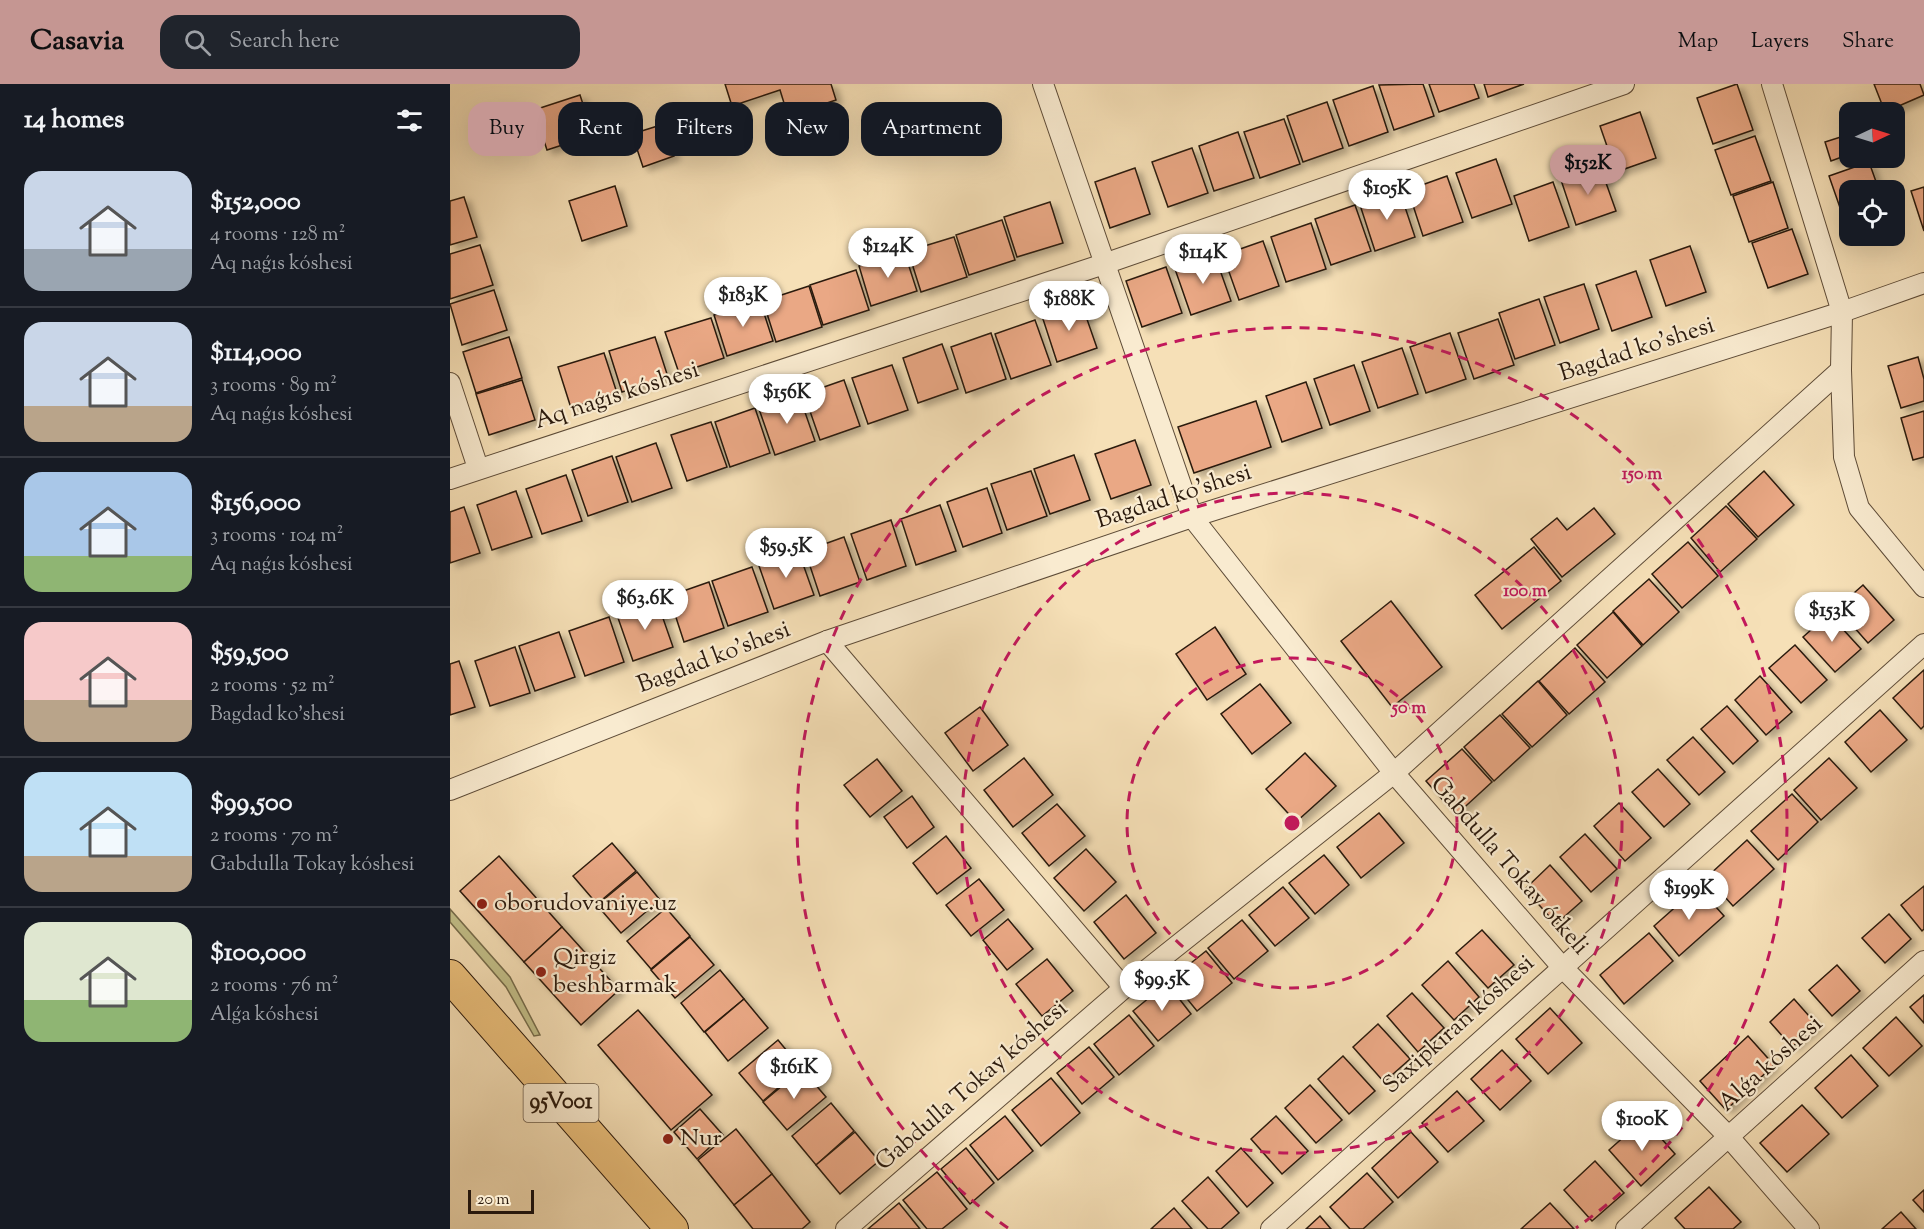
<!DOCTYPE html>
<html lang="en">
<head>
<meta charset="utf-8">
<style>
	body { margin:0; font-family:"Sorts Mill Goudy",serif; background:#20242c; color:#f1f3f6; height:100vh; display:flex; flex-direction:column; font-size:22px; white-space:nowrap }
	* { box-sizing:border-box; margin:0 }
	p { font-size:20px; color:#9ea1a6 }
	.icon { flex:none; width:33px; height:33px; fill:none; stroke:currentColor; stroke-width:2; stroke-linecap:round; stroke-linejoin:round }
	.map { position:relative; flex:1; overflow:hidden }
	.panel { display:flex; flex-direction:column; background:#171b24; width:450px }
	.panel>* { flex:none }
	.banner { position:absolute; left:18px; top:18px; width:570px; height:54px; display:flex; gap:12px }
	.needle { width:39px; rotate:86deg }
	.controls { position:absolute; left:1389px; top:18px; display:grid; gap:12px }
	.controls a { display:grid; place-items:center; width:66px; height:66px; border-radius:12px; background:#171b24; box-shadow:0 6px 24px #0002; font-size:30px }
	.scale { position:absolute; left:18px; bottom:15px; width:66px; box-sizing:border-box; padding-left:6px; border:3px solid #2b1a0d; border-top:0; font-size:16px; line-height:21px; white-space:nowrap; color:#2b1a0d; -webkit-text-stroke:4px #f9ebd0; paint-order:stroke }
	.price { position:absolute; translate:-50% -51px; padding:0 14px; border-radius:21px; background:#fff; color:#222; font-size:20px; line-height:39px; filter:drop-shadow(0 2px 3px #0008) }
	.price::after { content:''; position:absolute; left:50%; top:36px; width:18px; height:14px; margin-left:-9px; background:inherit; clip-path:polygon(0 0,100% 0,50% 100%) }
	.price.active { background:#c59692; color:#111 }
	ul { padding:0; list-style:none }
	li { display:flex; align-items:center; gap:18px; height:150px; padding:0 24px }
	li+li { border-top:2px solid #363941 }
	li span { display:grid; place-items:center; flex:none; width:168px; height:120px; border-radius:18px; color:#555 }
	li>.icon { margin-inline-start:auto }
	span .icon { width:72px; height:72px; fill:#fffc; stroke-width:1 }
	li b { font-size:26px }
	h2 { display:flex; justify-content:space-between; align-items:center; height:72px; padding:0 24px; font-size:26px }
	.chip { padding:0 21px; border-radius:18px; background:#171b24; box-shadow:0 6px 24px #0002; font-size:21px; line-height:54px }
	.chip.active { background:#c59692; color:#111 }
	header { display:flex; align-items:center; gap:36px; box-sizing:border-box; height:84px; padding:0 30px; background:#c59692; color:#111 }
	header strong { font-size:28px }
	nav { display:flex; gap:33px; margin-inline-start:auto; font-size:21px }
	.search { width:420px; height:54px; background:#20242c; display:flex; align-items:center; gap:15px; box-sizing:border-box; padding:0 21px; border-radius:18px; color:#9ea1a6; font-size:22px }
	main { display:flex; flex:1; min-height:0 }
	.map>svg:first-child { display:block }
	.green { fill:#c3c08a; stroke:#776d4c; stroke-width:1.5 }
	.building { fill:#eaa885; stroke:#2b1a0d; stroke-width:1.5; filter:url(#shadow) }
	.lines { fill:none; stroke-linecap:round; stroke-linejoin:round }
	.street-casing { stroke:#5e4c38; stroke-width:22 }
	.primary-casing { stroke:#2b1a0d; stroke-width:34 }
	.street { stroke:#f9ebd0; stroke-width:20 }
	.primary { stroke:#ebc07c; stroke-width:32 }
	.ring { fill:none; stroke:#c2185b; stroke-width:3; stroke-dasharray:10 8 }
	.poi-dot { fill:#8f2418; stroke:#f9ebd0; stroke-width:2 }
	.labels { text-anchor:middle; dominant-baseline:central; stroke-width:4.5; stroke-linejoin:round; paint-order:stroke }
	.shield { fill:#f9ebd0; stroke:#695948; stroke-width:1.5 }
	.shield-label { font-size:22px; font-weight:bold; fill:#2b1a0d }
	.street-label { font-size:24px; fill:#2b1a0d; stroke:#f9ebd0 }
	.poi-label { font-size:24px; fill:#2b1a0d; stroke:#f9ebd0; text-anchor:start }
	.centre { fill:#c2185b; stroke:#f9ebd0; stroke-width:3 }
	.ring-label { font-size:18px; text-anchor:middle; font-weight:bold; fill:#c2185b; stroke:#f9ebd0; stroke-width:4.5; stroke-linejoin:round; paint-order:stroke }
</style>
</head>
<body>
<header>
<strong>Casavia</strong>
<div class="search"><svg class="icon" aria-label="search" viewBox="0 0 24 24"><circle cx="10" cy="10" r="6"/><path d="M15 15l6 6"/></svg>Search here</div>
<nav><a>Map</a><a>Layers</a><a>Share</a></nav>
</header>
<main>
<section class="panel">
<h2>14 homes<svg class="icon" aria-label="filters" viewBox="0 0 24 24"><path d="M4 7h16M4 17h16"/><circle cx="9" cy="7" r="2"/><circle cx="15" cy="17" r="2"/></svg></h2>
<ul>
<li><span style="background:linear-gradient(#c9d6e8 65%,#9aa5b1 0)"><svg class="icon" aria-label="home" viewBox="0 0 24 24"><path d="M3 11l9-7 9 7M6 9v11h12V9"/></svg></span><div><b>$152,000</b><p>4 rooms · 128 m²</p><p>Aq naǵıs kóshesi</p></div></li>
<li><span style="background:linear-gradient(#c9d6e8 70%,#b9a48a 0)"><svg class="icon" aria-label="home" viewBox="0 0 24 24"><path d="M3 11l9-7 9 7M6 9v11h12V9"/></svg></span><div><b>$114,000</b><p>3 rooms · 89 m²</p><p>Aq naǵıs kóshesi</p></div></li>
<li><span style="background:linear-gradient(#a9c7e8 70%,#8fb573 0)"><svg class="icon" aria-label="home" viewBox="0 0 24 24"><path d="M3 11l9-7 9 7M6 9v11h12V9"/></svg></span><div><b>$156,000</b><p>3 rooms · 104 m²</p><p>Aq naǵıs kóshesi</p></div></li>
<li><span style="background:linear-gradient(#f6c9c9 65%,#b9a48a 0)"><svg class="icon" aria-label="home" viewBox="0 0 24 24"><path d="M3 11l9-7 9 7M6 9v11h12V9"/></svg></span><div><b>$59,500</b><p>2 rooms · 52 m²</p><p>Bagdad ko'shesi</p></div></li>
<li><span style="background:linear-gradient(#bfe0f5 70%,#b9a48a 0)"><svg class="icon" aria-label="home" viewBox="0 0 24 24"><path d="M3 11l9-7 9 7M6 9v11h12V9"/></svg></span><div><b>$99,500</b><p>2 rooms · 70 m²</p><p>Ǵabdulla Tokay kóshesi</p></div></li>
<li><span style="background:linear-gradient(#dfe7d0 65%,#8fb573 0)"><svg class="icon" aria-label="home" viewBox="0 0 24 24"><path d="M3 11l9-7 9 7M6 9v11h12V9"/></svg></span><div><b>$100,000</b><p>2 rooms · 76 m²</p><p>Alǵa kóshesi</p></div></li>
</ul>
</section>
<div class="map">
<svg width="1474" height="1145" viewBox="0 0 1474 1145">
	<defs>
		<filter id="shadow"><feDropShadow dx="6" dy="4" stdDeviation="3" flood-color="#0004"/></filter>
	</defs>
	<rect width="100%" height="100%" fill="#f6e0b7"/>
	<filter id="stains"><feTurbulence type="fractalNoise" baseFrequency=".00333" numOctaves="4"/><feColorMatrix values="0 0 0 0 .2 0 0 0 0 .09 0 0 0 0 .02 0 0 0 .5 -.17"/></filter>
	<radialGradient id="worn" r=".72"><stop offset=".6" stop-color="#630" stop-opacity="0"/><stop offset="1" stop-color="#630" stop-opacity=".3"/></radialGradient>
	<polygon class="green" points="0,825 60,893 90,951 84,952 56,903 0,838"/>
	<g class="building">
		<polygon points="275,0 381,0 386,16 338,32 330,6 282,22"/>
		<polygon points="973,0 984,32 944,46 929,1"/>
		<polygon points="979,0 1024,0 1029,14 989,28"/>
		<polygon points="1034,0 1074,0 1038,13"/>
		<polygon points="1287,0 1303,46 1263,60 1247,14"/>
		<polygon points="1424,0 1470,0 1474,11 1435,28"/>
		<polygon points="923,2 938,48 899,62 883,16"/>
		<polygon points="130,11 143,51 97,66 84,26"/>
		<polygon points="877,18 893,64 853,78 837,32"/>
		<polygon points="1190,28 1206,74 1166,88 1150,42"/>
		<polygon points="834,35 850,80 810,94 794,48"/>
		<polygon points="214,40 224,72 193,83 182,50"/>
		<polygon points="788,48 804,94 764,107 749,62"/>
		<polygon points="1400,50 1400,70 1381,77 1375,58"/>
		<polygon points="1305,52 1321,97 1281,111 1265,66"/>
		<polygon points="742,64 758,109 718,123 702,78"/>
		<polygon points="1046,75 1062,120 1022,134 1006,89"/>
		<polygon points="1419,78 1429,106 1400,106 1400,136 1395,138 1379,92"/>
		<polygon points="1150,82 1166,127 1126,141 1111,96"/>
		<polygon points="685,84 700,130 660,144 645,98"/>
		<polygon points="997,92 1013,138 973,152 958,106"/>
		<polygon points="1103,98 1119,143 1079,157 1064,112"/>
		<polygon points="1323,98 1338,144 1299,158 1283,112"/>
		<polygon points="165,102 177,142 132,157 119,117"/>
		<polygon points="1474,103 1474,147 1461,107"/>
		<polygon points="950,108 965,153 925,167 910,121"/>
		<polygon points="14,113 27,153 0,161 0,117"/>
		<polygon points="600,118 613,159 567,173 554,133"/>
		<polygon points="905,121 921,167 881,181 865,135"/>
		<polygon points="552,136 565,176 519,191 506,151"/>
		<polygon points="861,139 876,185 836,198 821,153"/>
		<polygon points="1342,145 1358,190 1318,204 1302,159"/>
		<polygon points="504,153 517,193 471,208 458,167"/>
		<polygon points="813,157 829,202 789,216 773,171"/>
		<polygon points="30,161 43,201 0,215 0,170"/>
		<polygon points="1240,162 1256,208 1216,222 1200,176"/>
		<polygon points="454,167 467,207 421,222 409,182"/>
		<polygon points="765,172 781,217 741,231 725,185"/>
		<polygon points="716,183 732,229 692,243 676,197"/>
		<polygon points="406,186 419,226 373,241 360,201"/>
		<polygon points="1186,187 1202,233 1162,247 1146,201"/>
		<polygon points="1134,200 1149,245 1110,259 1094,213"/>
		<polygon points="359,202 372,243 326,258 313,217"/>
		<polygon points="44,206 57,246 12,261 0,220"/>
		<polygon points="1089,215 1105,261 1065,275 1049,229"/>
		<polygon points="310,217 323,257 277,272 264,231"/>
		<polygon points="631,218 647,264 607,278 592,232"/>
		<polygon points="261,234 274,274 229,289 215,248"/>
		<polygon points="1048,235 1064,281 1024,295 1008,249"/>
		<polygon points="585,236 601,281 561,295 545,250"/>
		<polygon points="541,249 556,295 516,309 501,263"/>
		<polygon points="1000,249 1016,295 976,309 960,263"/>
		<polygon points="59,253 72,294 26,309 13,268"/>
		<polygon points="205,253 218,293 172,308 159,267"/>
		<polygon points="492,260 508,305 468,319 453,274"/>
		<polygon points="952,264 968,310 928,324 912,278"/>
		<polygon points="154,269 167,309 121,324 108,283"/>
		<polygon points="1468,273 1474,295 1474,317 1451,324 1438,282"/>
		<polygon points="442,281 458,326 418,340 402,294"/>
		<polygon points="904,281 920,327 880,341 864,295"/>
		<polygon points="72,296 85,336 39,351 26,310"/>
		<polygon points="394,296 410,342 370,356 354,310"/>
		<polygon points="856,298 872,344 832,358 816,312"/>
		<polygon points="349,311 365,357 325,371 309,325"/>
		<polygon points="806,317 821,363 744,389 728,343"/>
		<polygon points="305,324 320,369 280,383 265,338"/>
		<polygon points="1474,327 1474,373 1463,376 1451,334"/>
		<polygon points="261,338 277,383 237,397 221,351"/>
		<polygon points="685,356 701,401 661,415 645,370"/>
		<polygon points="206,359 222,404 182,418 166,373"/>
		<polygon points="624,371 640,416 600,430 584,385"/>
		<polygon points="162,372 178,418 138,432 122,386"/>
		<polygon points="581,387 597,432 557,446 541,400"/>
		<polygon points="1314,387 1344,421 1308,453 1278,420"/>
		<polygon points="116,391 132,437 92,450 76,405"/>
		<polygon points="537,404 552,449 513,463 497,418"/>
		<polygon points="66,407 82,453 42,466 27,421"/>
		<polygon points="490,421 506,467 466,481 451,435"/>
		<polygon points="1276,422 1307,455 1270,488 1241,454"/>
		<polygon points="14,423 30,469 0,479 0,428"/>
		<polygon points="1144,424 1165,450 1112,493 1081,455 1107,434 1117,446"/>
		<polygon points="441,436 456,482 417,496 401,450"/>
		<polygon points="394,453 410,498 370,512 355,467"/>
		<polygon points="1238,458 1268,492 1232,524 1202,490"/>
		<polygon points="1084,463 1111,497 1052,545 1025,511"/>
		<polygon points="348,466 364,511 324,525 308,479"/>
		<polygon points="302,483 318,528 278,542 262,497"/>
		<polygon points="1199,495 1229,528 1193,561 1163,527"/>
		<polygon points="259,498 274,544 234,558 219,512"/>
		<polygon points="1413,501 1444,536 1418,559 1387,524"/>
		<polygon points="207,517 223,563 183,577 167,531"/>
		<polygon points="941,517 992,583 942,623 891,557"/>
		<polygon points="1163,528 1192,562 1157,594 1127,561"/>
		<polygon points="1379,530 1411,565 1385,588 1353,553"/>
		<polygon points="159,533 174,578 135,592 119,547"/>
		<polygon points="765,543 796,590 757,616 726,570"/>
		<polygon points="109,548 125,593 85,607 69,562"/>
		<polygon points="1345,561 1377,596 1351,619 1319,584"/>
		<polygon points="65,563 80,609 40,622 25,577"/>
		<polygon points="1125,564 1155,598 1119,630 1089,597"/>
		<polygon points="9,577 25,623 0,631 0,580"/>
		<polygon points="1474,586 1474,642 1471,645 1443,614"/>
		<polygon points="1310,592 1342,628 1316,651 1285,616"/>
		<polygon points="1088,597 1117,631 1082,663 1052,630"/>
		<polygon points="810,600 841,639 802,670 771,630"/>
		<polygon points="1277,622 1308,657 1283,680 1251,645"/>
		<polygon points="530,623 558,661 523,687 495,649"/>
		<polygon points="1430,626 1457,656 1421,688 1395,658"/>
		<polygon points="1050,631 1080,664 1044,697 1014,663"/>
		<polygon points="1243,653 1275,688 1249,711 1217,676"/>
		<polygon points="1012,665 1042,698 1006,731 976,697"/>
		<polygon points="855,669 886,702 846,738 816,705"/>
		<polygon points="574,674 603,711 563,743 534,706"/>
		<polygon points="1379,674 1407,704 1371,736 1344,706"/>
		<polygon points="427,675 452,707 420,733 394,701"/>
		<polygon points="1208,685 1240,720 1214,743 1182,708"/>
		<polygon points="1342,710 1368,738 1328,776 1301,747"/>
		<polygon points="462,712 484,743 457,764 434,733"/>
		<polygon points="1169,719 1201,754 1175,777 1144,742"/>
		<polygon points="607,720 635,752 599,782 572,749"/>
		<polygon points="929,729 954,759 911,794 887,763"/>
		<polygon points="1135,750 1167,785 1141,808 1110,773"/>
		<polygon points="496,752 521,784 487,810 463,779"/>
		<polygon points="1297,756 1324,785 1283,822 1257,793"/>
		<polygon points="162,759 186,787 147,820 123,792"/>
		<polygon points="636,765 666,798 634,827 604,794"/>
		<polygon points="874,771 899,801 865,830 839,799"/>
		<polygon points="49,772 112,843 74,878 10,807"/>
		<polygon points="1100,781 1132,817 1106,840 1075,805"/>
		<polygon points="187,788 210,816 171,849 147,821"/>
		<polygon points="529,795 554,826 521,852 496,821"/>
		<polygon points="1474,802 1474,845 1472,847 1451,821"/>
		<polygon points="833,803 859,834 825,862 799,831"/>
		<polygon points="1248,803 1274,832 1229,872 1204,842"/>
		<polygon points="676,811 706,849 674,875 644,838"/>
		<polygon points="216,824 240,852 201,885 177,857"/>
		<polygon points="1439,830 1461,855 1435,879 1412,854"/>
		<polygon points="558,835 583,865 557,886 533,856"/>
		<polygon points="792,836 818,867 784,895 758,864"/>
		<polygon points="112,843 169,906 131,941 74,878"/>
		<polygon points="1032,846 1064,881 1038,904 1006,869"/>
		<polygon points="1199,849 1223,877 1174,920 1150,891"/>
		<polygon points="240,853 264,881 225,914 201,886"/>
		<polygon points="756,867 782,899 747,927 721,895"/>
		<polygon points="597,875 623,907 592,932 566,900"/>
		<polygon points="998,877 1029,913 1004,936 972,901"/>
		<polygon points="1387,881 1410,907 1382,932 1359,906"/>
		<polygon points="270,886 294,915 254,948 231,919"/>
		<polygon points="717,899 741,930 708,957 683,927"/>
		<polygon points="962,909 994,944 968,968 937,932"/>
		<polygon points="1474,911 1474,939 1460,923"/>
		<polygon points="294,915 318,944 278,977 255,948"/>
		<polygon points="1344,915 1367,941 1342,963 1320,938"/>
		<polygon points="1100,924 1132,959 1098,990 1066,955"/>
		<polygon points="188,926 262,1011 221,1046 148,961"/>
		<polygon points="679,931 704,962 669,991 644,960"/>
		<polygon points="1446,933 1472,962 1439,992 1413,964"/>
		<polygon points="928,940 960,975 934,998 903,963"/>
		<polygon points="1298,952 1324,981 1276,1026 1250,997"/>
		<polygon points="328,956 351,984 313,1017 289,989"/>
		<polygon points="639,963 664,993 632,1020 607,989"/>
		<polygon points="1052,966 1081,997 1050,1026 1021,995"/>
		<polygon points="1401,971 1428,1002 1392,1034 1365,1004"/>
		<polygon points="893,972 925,1007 899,1030 868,995"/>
		<polygon points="352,985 376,1013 337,1046 313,1018"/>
		<polygon points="601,994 630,1029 591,1062 562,1026"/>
		<polygon points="860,1001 892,1036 866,1059 835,1024"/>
		<polygon points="1007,1007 1034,1037 998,1068 972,1039"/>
		<polygon points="381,1019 404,1047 366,1081 342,1052"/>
		<polygon points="1352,1021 1379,1050 1337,1088 1310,1059"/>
		<polygon points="250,1025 273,1051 247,1075 224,1048"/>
		<polygon points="555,1032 583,1067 548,1096 520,1061"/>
		<polygon points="826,1032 858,1067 832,1090 801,1055"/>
		<polygon points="1194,1035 1225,1070 1191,1102 1159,1066"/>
		<polygon points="286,1045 322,1090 284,1121 248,1076"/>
		<polygon points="405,1048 429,1077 390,1110 366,1081"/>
		<polygon points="961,1048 988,1078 948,1114 922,1084"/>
		<polygon points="516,1064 544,1099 520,1120 491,1085"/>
		<polygon points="791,1064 823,1099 797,1123 766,1087"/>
		<polygon points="1145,1077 1174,1109 1142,1137 1114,1106"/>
		<polygon points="487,1088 517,1125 492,1145 477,1145 453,1116"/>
		<polygon points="917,1089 943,1118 913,1145 900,1145 880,1123"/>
		<polygon points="322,1090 360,1138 352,1145 303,1145 284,1121"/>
		<polygon points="758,1093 789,1129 771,1145 758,1145 732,1117"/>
		<polygon points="1259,1103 1291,1138 1283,1145 1235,1145 1225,1134"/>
		<polygon points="1474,1106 1474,1128 1463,1116"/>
		<polygon points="449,1119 470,1145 418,1145"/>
		<polygon points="1100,1119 1124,1145 1071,1145"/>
		<polygon points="724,1124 742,1145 701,1145"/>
		<polygon points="1451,1128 1466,1145 1432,1145"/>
		<polygon points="870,1132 881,1145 856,1145"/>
	</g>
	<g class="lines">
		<defs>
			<g id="street">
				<polyline points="593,0 742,433 944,689 1112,883 1278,1052 1359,1145"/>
				<polyline points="1322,0 1392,228 1391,286 1394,373 1409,424 1474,503"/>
				<polyline points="0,299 28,384"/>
				<polyline points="0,395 654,180 1174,0"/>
				<polyline points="377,557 674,904"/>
				<polyline points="0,706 377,557 742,433 1392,228 1474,199"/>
				<polyline points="396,1145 674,904 944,689 1391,286"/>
				<polyline points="821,1145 1474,560"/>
				<polyline points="1176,1145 1474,877"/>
			</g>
			<polyline id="primary" points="0,892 222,1145"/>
		</defs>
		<use href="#street" class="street-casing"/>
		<use href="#primary" class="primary-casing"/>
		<use href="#street" class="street"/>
		<use href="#primary" class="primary"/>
	</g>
	<g class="ring">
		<circle cx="842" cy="739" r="165"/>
		<circle cx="842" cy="739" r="330"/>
		<path d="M558 1144A495 495 0 1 1 1126 1144"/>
	</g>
	<g class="poi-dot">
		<circle cx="32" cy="820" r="6"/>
		<circle cx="91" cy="888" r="6"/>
		<circle cx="218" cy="1055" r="6"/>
	</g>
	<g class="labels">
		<rect class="shield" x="73.5" y="1000" width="75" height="38" rx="4.5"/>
		<g class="shield-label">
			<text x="111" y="1019">95V001</text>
		</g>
		<g class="street-label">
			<text transform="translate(1187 266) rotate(-18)">Bagdad ko'shesi</text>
			<text transform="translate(167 312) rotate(-18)">Aq naǵıs kóshesi</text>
			<text transform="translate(724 413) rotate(-18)">Bagdad ko'shesi</text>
			<text transform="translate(264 574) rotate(-21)">Bagdad ko'shesi</text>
			<text transform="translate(1059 782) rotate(49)">Ǵabdulla Tokay ótkeli</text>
			<text transform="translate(1009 941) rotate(-42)">Saxipkıran kóshesi</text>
			<text transform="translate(1321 980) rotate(-42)">Alǵa kóshesi</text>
			<text transform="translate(522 1002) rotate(-41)">Ǵabdulla Tokay kóshesi</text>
		</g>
		<g class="poi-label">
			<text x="44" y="820">oborudovaniye.uz</text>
			<text x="103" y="874">Qirgiz<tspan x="103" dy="28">beshbarmak</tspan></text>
			<text x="230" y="1055">Nur</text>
		</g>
	</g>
	<circle cx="842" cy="739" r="9" class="centre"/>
	<g class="ring-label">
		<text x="1192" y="395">150 m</text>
		<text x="1075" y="512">100 m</text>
		<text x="959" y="629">50 m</text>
	</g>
	<rect width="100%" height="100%" filter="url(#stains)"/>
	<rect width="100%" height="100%" fill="url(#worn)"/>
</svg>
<div class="controls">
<a><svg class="needle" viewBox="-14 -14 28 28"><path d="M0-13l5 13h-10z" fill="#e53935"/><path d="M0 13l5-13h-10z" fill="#9ea1a6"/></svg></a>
<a><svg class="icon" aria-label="locate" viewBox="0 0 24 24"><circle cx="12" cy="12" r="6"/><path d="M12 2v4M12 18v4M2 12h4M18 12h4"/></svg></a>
</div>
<div class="scale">20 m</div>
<b class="price active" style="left:1138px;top:112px">$152K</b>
<b class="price" style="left:937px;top:137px">$105K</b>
<b class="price" style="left:438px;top:195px">$124K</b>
<b class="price" style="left:753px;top:201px">$114K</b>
<b class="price" style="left:293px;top:244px">$183K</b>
<b class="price" style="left:619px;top:248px">$188K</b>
<b class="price" style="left:337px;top:341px">$156K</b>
<b class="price" style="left:336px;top:495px">$59.5K</b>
<b class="price" style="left:195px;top:547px">$63.6K</b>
<b class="price" style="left:1382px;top:559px">$153K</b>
<b class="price" style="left:1239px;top:837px">$199K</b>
<b class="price" style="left:712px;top:928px">$99.5K</b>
<b class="price" style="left:344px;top:1016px">$161K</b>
<b class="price" style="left:1192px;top:1068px">$100K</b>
<div class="banner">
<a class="chip active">Buy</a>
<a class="chip">Rent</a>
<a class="chip">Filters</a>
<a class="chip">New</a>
<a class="chip">Apartment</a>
</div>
</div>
</main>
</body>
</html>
